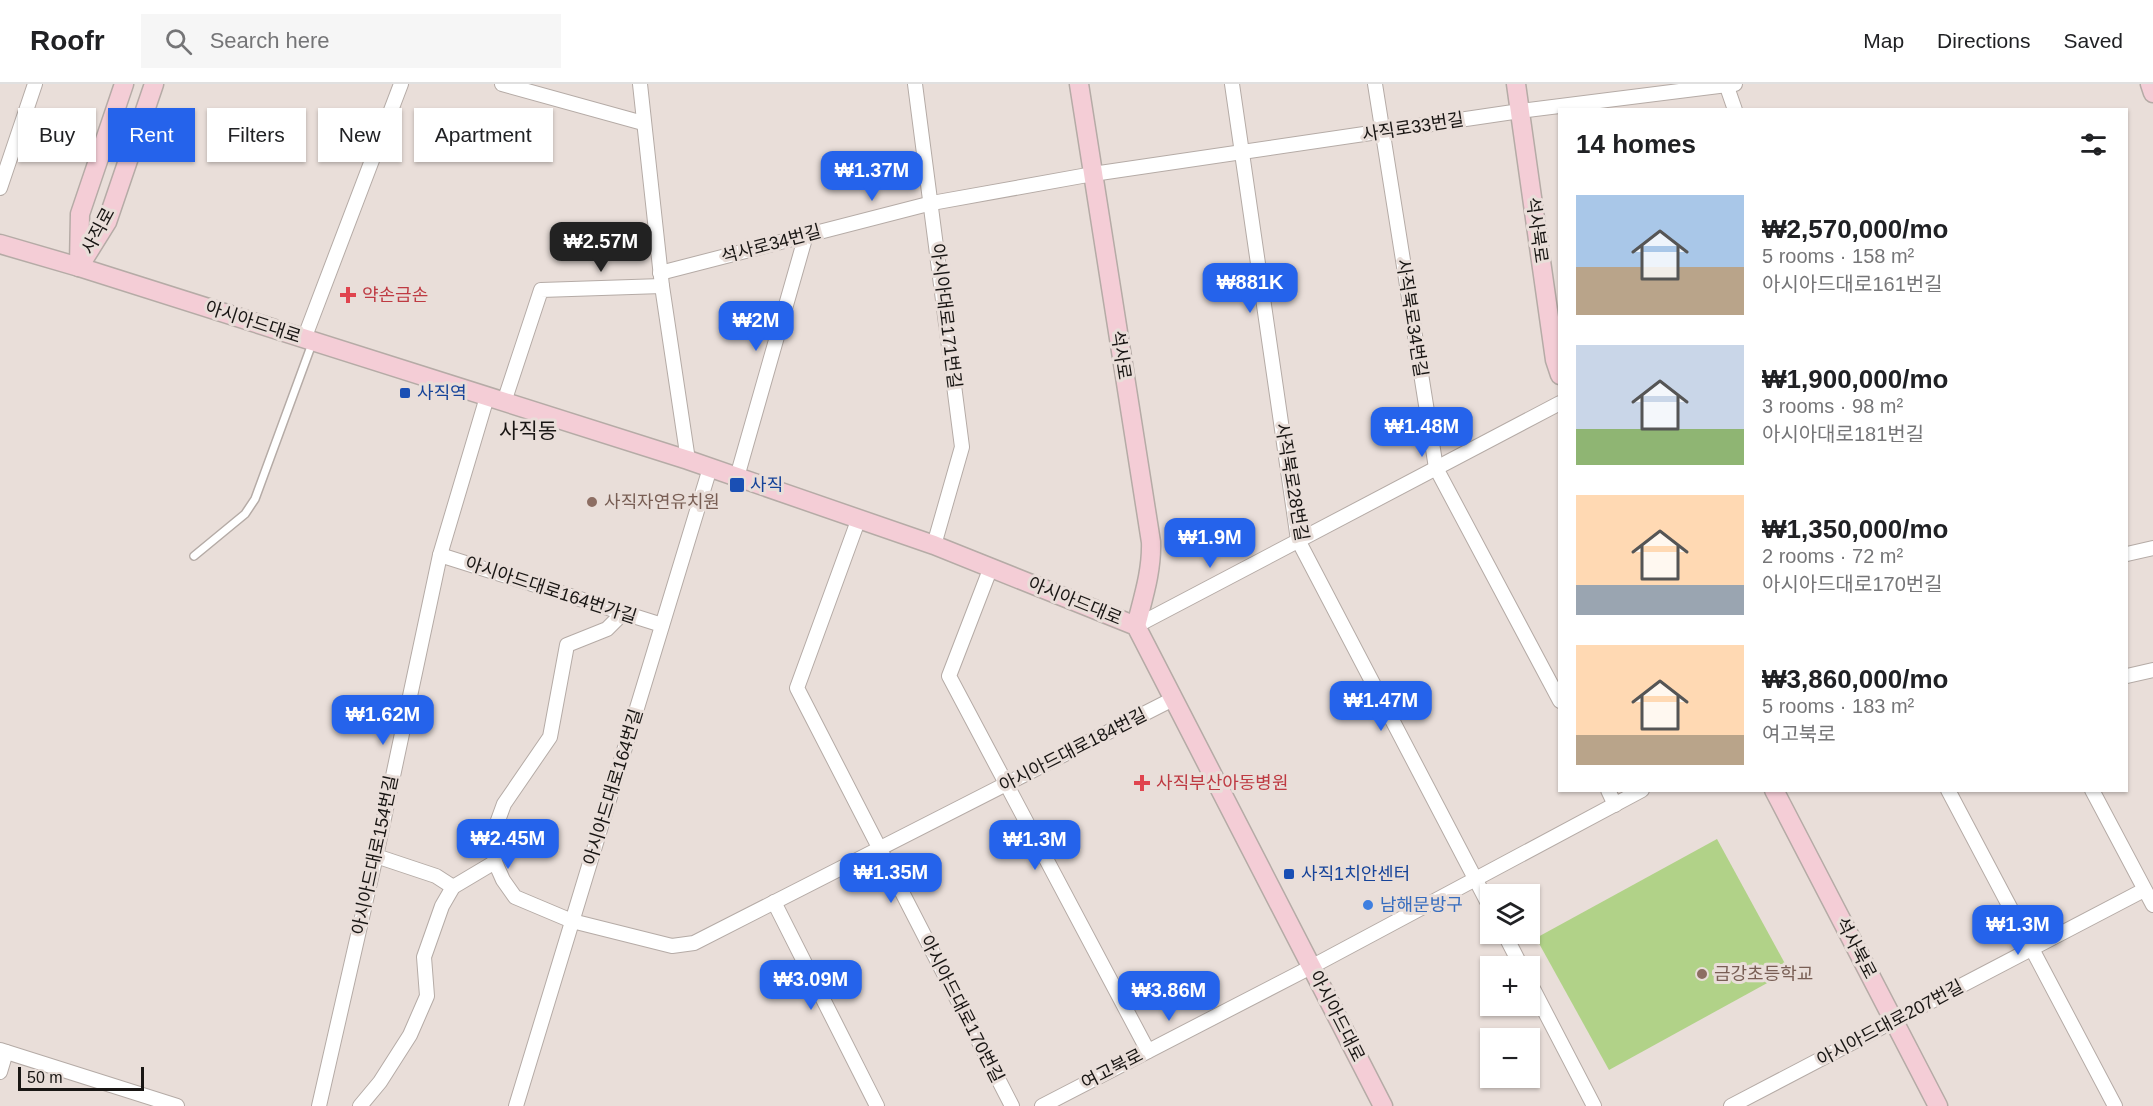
<!DOCTYPE html>
<html lang="en">
<head>
<meta charset="utf-8">
<style>
	body { margin:0; font-family:Arial,"Noto Sans KR",sans-serif; background:#f6f6f6; color:#202124; height:100vh; display:flex; flex-direction:column; font-size:22px; white-space:nowrap }
	* { box-sizing:border-box; margin:0 }
	p { font-size:20px; color:#757577 }
	.icon { flex:none; width:33px; height:33px; fill:none; stroke:currentColor; stroke-width:2; stroke-linecap:round; stroke-linejoin:round }
	.map { position:relative; flex:1; overflow:hidden }
	.sheet { position:absolute; left:1558px; top:24px; width:570px; height:684px; display:flex; flex-direction:column; background:#fff; border-radius:0px; box-shadow:0 2px 4px #0004 }
	.sheet>* { flex:none }
	.top-card { position:absolute; left:18px; top:24px; width:570px; height:54px; display:flex; gap:12px }
	.fabs { position:absolute; left:1480px; top:800px; display:grid; gap:12px }
	.fabs a { display:grid; place-items:center; width:60px; height:60px; border-radius:0px; background:#fff; box-shadow:0 2px 4px #0004; font-size:30px }
	.scale { position:absolute; left:18px; bottom:15px; width:126px; box-sizing:border-box; padding-left:6px; border:3px solid #191614; border-top:0; font-size:16px; line-height:21px; white-space:nowrap; color:#191614; -webkit-text-stroke:4px #e9ded9; paint-order:stroke }
	.price { position:absolute; translate:-50% -51px; padding:0 14px; border-radius:12px; background:#2563eb; color:#fff; font-size:20px; line-height:39px; filter:drop-shadow(0 2px 3px #0008) }
	.price::after { content:''; position:absolute; left:50%; top:36px; width:18px; height:14px; margin-left:-9px; background:inherit; clip-path:polygon(0 0,100% 0,50% 100%) }
	.price.current { background:#222; color:#fff }
	ul { padding:0; list-style:none }
	li { display:flex; align-items:center; gap:18px; height:150px; padding:0 18px }
	li span { display:grid; place-items:center; flex:none; width:168px; height:120px; border-radius:0px; color:#555 }
	li>.icon { margin-inline-start:auto }
	span .icon { width:72px; height:72px; fill:#fffc; stroke-width:1 }
	li b { font-size:26px }
	h2 { display:flex; justify-content:space-between; align-items:center; height:72px; padding:0 18px; font-size:26px }
	.pill { padding:0 21px; border-radius:0px; background:#fff; box-shadow:0 2px 4px #0004; font-size:21px; line-height:54px }
	.pill.current { background:#2563eb; color:#fff }
	header { display:flex; align-items:center; gap:36px; box-sizing:border-box; height:84px; padding:0 30px; background:#fff; border-bottom:2px solid #e0e0e0 }
	header strong { font-size:28px }
	nav { display:flex; gap:33px; margin-inline-start:auto; font-size:21px }
	.search { width:420px; height:54px; background:#f6f6f6; display:flex; align-items:center; gap:15px; box-sizing:border-box; padding:0 21px; border-radius:0px; color:#757577; font-size:22px }
	.map>svg:first-child { display:block }
	.green { fill:#b1d288 }
	.lines { fill:none; stroke-linecap:round; stroke-linejoin:round }
	.lane-casing { stroke:#b5aba6; stroke-width:10 }
	.street-casing { stroke:#b5aba6; stroke-width:16 }
	.secondary-casing { stroke:#b5aba6; stroke-width:21 }
	.lane { stroke:#fff; stroke-width:7 }
	.street { stroke:#fff; stroke-width:14 }
	.secondary { stroke:#f4cdd6; stroke-width:18 }
	.health-dot { fill:#e0444e; stroke:#e9ded9; stroke-width:2 }
	.transit-dot { fill:#1a4fb4; stroke:#e9ded9; stroke-width:2 }
	.education-dot { fill:#8d6e63; stroke:#e9ded9; stroke-width:2 }
	.shop-dot { fill:#3f7fe0; stroke:#e9ded9; stroke-width:2 }
	.labels { text-anchor:middle; dominant-baseline:central; stroke-width:6; stroke-linejoin:round; paint-order:stroke }
	.street-label { font-size:18px; fill:#191614; stroke:#e9ded9 }
	.health-label { font-size:18px; fill:#be3a42; stroke:#e9ded9; text-anchor:start }
	.transit-label { font-size:18px; fill:#164399; stroke:#e9ded9; text-anchor:start }
	.education-label { font-size:18px; fill:#785e54; stroke:#e9ded9; text-anchor:start }
	.shop-label { font-size:18px; fill:#366cbe; stroke:#e9ded9; text-anchor:start }
	.quarter-label { font-size:21px; fill:#191614; stroke:#e9ded9 }
</style>
</head>
<body>
<header>
<strong>Roofr</strong>
<div class="search"><svg class="icon" aria-label="search" viewBox="0 0 24 24"><circle cx="10" cy="10" r="6"/><path d="M15 15l6 6"/></svg>Search here</div>
<nav><a>Map</a><a>Directions</a><a>Saved</a></nav>
</header>
<div class="map">
<svg width="2153" height="1022" viewBox="0 0 2153 1022">
	<rect width="100%" height="100%" fill="#e9ded9"/>
	<polygon class="green" points="1717,755 1789,887 1609,986 1536,854"/>
	<g class="lines">
		<defs>
			<polyline id="lane" points="194,472 245,430 255,415 313,257"/>
			<g id="street">
				<polyline points="502,0 643,39"/>
				<polyline points="640,0 662,202 688,376"/>
				<polyline points="915,0 962,363 934,461"/>
				<polyline points="1232,0 1298,456 1491,825"/>
				<polyline points="1375,0 1436,384 1560,617"/>
				<polyline points="1726,0 1735,26"/>
				<polyline points="0,104 35,0"/>
				<polyline points="660,189 932,119 1093,90 1520,27 1735,0"/>
				<polyline points="304,255 401,0"/>
				<polyline points="504,318 541,206 662,202"/>
				<polyline points="737,393 806,151"/>
				<polyline points="859,434 797,604 1012,1022"/>
				<polyline points="2127,470 2153,464"/>
				<polyline points="440,471 662,541"/>
				<polyline points="991,483 949,592 1148,967"/>
				<polyline points="1136,542 1560,319"/>
				<polyline points="2127,592 2153,586"/>
				<polyline points="1608,706 1615,721"/>
				<polyline points="1948,706 2115,1022"/>
				<polyline points="2092,706 2153,821"/>
				<polyline points="376,772 436,792 453,803"/>
				<polyline points="495,778 503,796 515,813 572,837 672,862 694,859 1173,615"/>
				<polyline points="774,818 877,1022"/>
				<polyline points="1504,849 1521,882"/>
				<polyline points="1530,899 1594,1022"/>
				<polyline points="0,966 177,1022"/>
				<polyline points="0,988 6,968"/>
				<polyline points="319,1022 376,772 440,471 487,313"/>
				<polyline points="360,1022 380,998 410,951 427,912 424,873 442,822 453,803 495,778 492,753 504,720 550,653 567,561 607,545 623,529"/>
				<polyline points="516,1022 710,384"/>
				<polyline points="1042,1022 1311,883 1642,706"/>
				<polyline points="1731,1022 2144,806"/>
			</g>
			<g id="secondary">
				<path d="M1079 0 1151 458C1152 487 1143 514 1136 542"/>
				<polyline points="1516,0 1555,276 1560,291"/>
				<polyline points="2150,0 2153,9"/>
				<polyline points="0,160 79,183 688,376 934,461 1136,542 1383,1022"/>
				<polyline points="79,181 80,130 124,0"/>
				<polyline points="79,183 107,138 154,0"/>
				<polyline points="1774,706 1938,1022"/>
			</g>
		</defs>
		<use href="#lane" class="lane-casing"/>
		<use href="#street" class="street-casing"/>
		<use href="#secondary" class="secondary-casing"/>
		<use href="#lane" class="lane"/>
		<use href="#street" class="street"/>
		<use href="#secondary" class="secondary"/>
	</g>
	<g class="health-dot">
		<path d="M345 202h6v6h6v6h-6v6h-6v-6h-6v-6h6z"/>
		<path d="M1139 690h6v6h6v6h-6v6h-6v-6h-6v-6h6z"/>
	</g>
	<g class="transit-dot">
		<rect x="399" y="303" width="12" height="12" rx="3"/>
		<rect x="729" y="393" width="16" height="16" rx="3"/>
		<rect x="1283" y="784" width="12" height="12" rx="3"/>
	</g>
	<g class="education-dot">
		<circle cx="592" cy="418" r="6"/>
		<circle cx="1702" cy="890" r="6"/>
	</g>
	<circle class="shop-dot" cx="1368" cy="821" r="6"/>
	<g class="labels">
		<g class="street-label">
			<text transform="translate(1413 43) rotate(-9)">사직로33번길</text>
			<text transform="translate(1537 146) rotate(82)">석사북로</text>
			<text transform="translate(98 147) rotate(-62)">사직로</text>
			<text transform="translate(771 160) rotate(-15)">석사로34번길</text>
			<text transform="translate(946 232) rotate(83)">아시아대로171번길</text>
			<text transform="translate(1412 234) rotate(81)">사직북로34번길</text>
			<text transform="translate(253 238) rotate(18)">아시아드대로</text>
			<text transform="translate(1121 271) rotate(81)">석사로</text>
			<text transform="translate(1292 398) rotate(80)">사직북로28번길</text>
			<text transform="translate(551 506) rotate(18)">아시아드대로164번가길</text>
			<text transform="translate(1075 517) rotate(22)">아시아드대로</text>
			<text transform="translate(1073 666) rotate(-27)">아시아드대로184번길</text>
			<text transform="translate(613 703) rotate(-73)">아시아드대로164번길</text>
			<text transform="translate(375 771) rotate(-78)">아시아드대로154번길</text>
			<text transform="translate(1856 864) rotate(62)">석사북로</text>
			<text transform="translate(962 925) rotate(63)">아시아드대로170번길</text>
			<text transform="translate(1337 932) rotate(63)">아시아드대로</text>
			<text transform="translate(1890 939) rotate(-28)">아시아드대로207번길</text>
			<text transform="translate(1112 985) rotate(-27)">여고북로</text>
		</g>
		<g class="health-label">
			<text x="362" y="211">약손금손</text>
			<text x="1156" y="699">사직부산아동병원</text>
		</g>
		<g class="transit-label">
			<text x="417" y="309">사직역</text>
			<text x="750" y="401">사직</text>
			<text x="1301" y="790">사직1치안센터</text>
		</g>
		<g class="education-label">
			<text x="604" y="418">사직자연유치원</text>
			<text x="1714" y="890">금강초등학교</text>
		</g>
		<g class="shop-label">
			<text x="1380" y="821">남해문방구</text>
		</g>
		<g class="quarter-label">
			<text x="528" y="346">사직동</text>
		</g>
	</g>
</svg>
<div class="fabs">
<a><svg class="icon" aria-label="layers" viewBox="0 0 24 24"><path d="M12 4l9 5-9 5-9-5zM3 14l9 5 9-5"/></svg></a>
<a>+</a>
<a>−</a>
</div>
<div class="scale">50 m</div>
<b class="price" style="left:872px;top:118px">₩1.37M</b>
<b class="price current" style="left:601px;top:189px">₩2.57M</b>
<b class="price" style="left:1250px;top:230px">₩881K</b>
<b class="price" style="left:756px;top:268px">₩2M</b>
<b class="price" style="left:1422px;top:374px">₩1.48M</b>
<b class="price" style="left:1210px;top:485px">₩1.9M</b>
<b class="price" style="left:1381px;top:648px">₩1.47M</b>
<b class="price" style="left:383px;top:662px">₩1.62M</b>
<b class="price" style="left:508px;top:786px">₩2.45M</b>
<b class="price" style="left:1035px;top:787px">₩1.3M</b>
<b class="price" style="left:891px;top:820px">₩1.35M</b>
<b class="price" style="left:2018px;top:872px">₩1.3M</b>
<b class="price" style="left:811px;top:927px">₩3.09M</b>
<b class="price" style="left:1169px;top:938px">₩3.86M</b>
<div class="top-card">
<a class="pill">Buy</a>
<a class="pill current">Rent</a>
<a class="pill">Filters</a>
<a class="pill">New</a>
<a class="pill">Apartment</a>
</div>
<section class="sheet">
<h2>14 homes<svg class="icon" aria-label="filters" viewBox="0 0 24 24"><path d="M4 7h16M4 17h16"/><circle cx="9" cy="7" r="2"/><circle cx="15" cy="17" r="2"/></svg></h2>
<ul>
<li><span style="background:linear-gradient(#a9c7e8 60%,#b9a48a 0)"><svg class="icon" aria-label="home" viewBox="0 0 24 24"><path d="M3 11l9-7 9 7M6 9v11h12V9"/></svg></span><div><b>₩2,570,000/mo</b><p>5 rooms · 158 m²</p><p>아시아드대로161번길</p></div></li>
<li><span style="background:linear-gradient(#c9d6e8 70%,#8fb573 0)"><svg class="icon" aria-label="home" viewBox="0 0 24 24"><path d="M3 11l9-7 9 7M6 9v11h12V9"/></svg></span><div><b>₩1,900,000/mo</b><p>3 rooms · 98 m²</p><p>아시아대로181번길</p></div></li>
<li><span style="background:linear-gradient(#ffd9b3 75%,#9aa5b1 0)"><svg class="icon" aria-label="home" viewBox="0 0 24 24"><path d="M3 11l9-7 9 7M6 9v11h12V9"/></svg></span><div><b>₩1,350,000/mo</b><p>2 rooms · 72 m²</p><p>아시아드대로170번길</p></div></li>
<li><span style="background:linear-gradient(#ffd9b3 75%,#b9a48a 0)"><svg class="icon" aria-label="home" viewBox="0 0 24 24"><path d="M3 11l9-7 9 7M6 9v11h12V9"/></svg></span><div><b>₩3,860,000/mo</b><p>5 rooms · 183 m²</p><p>여고북로</p></div></li>
</ul>
</section>
</div>
</body>
</html>
